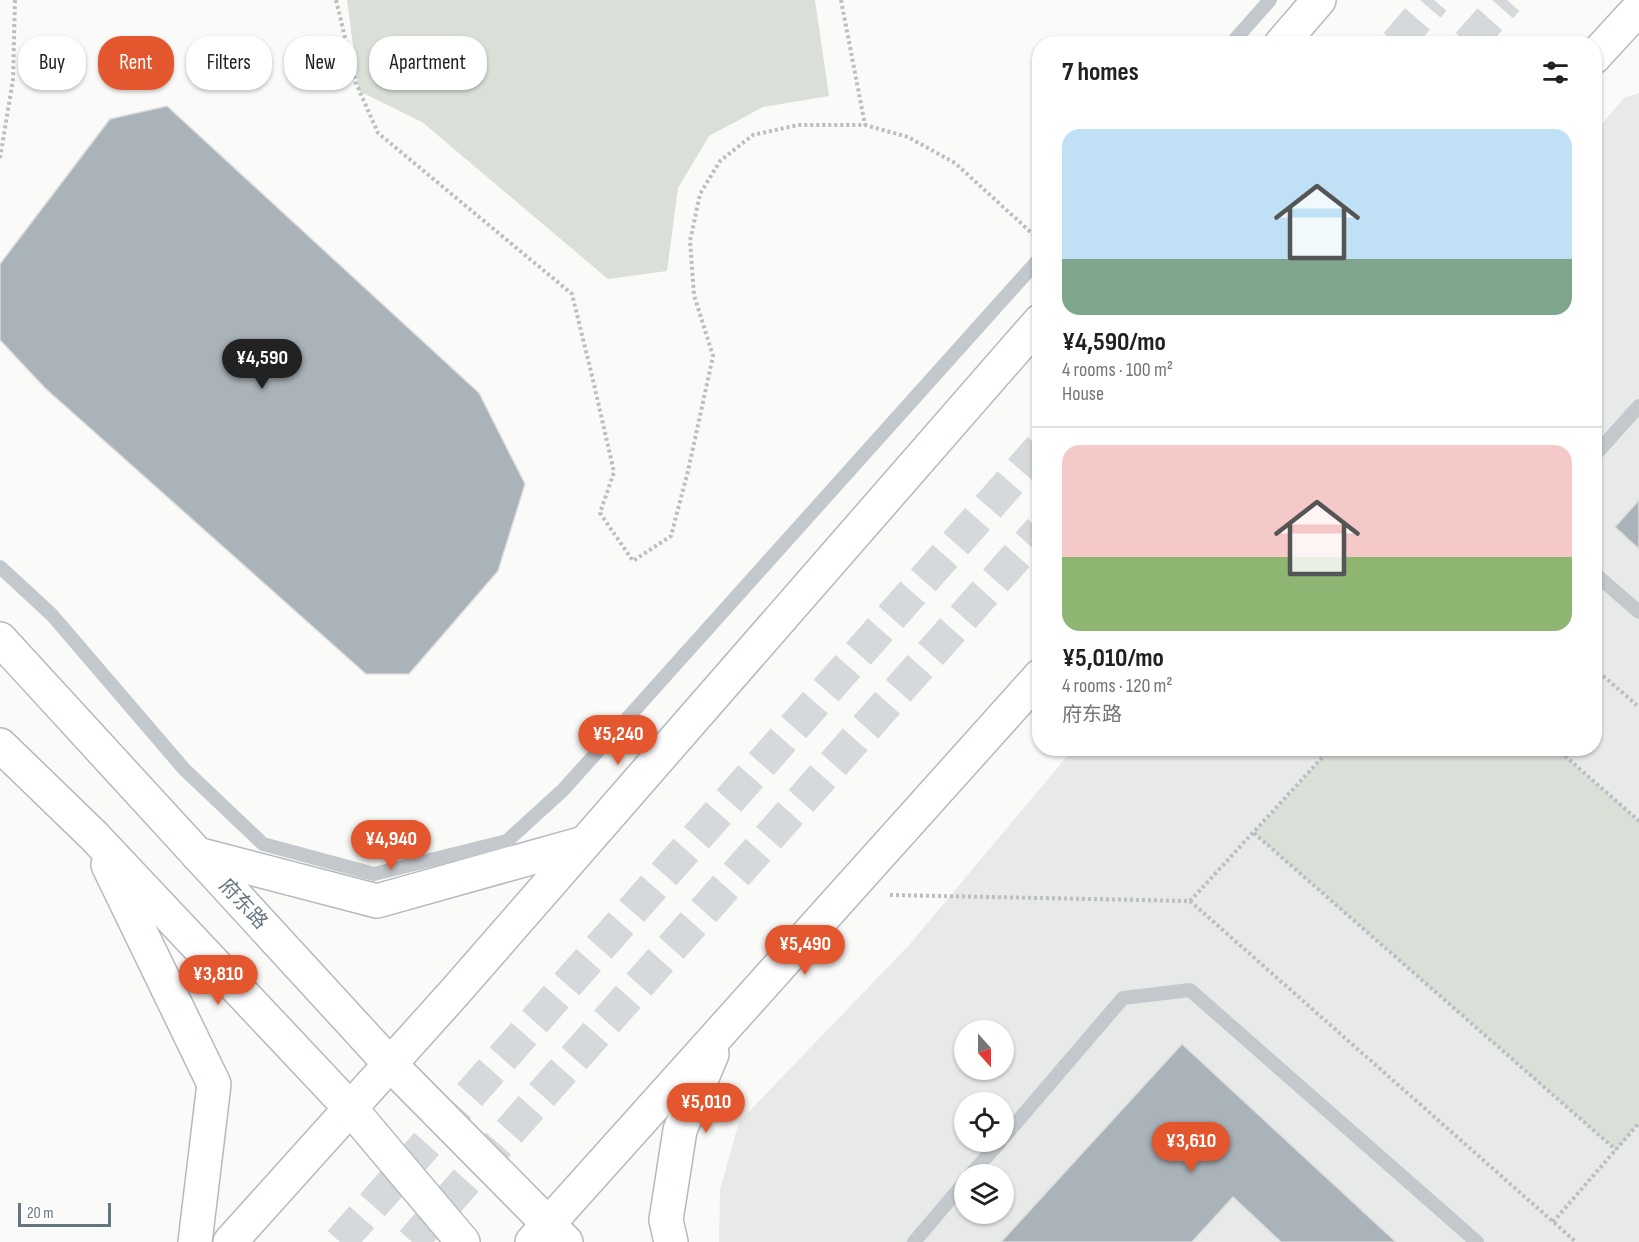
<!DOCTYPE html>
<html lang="en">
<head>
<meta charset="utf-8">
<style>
	body { margin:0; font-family:"Sofia Sans Condensed","Noto Sans SC",sans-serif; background:#f2f2f2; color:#202124; height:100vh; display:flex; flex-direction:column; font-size:22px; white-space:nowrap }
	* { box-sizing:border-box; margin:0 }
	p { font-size:20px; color:#757577 }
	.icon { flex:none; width:33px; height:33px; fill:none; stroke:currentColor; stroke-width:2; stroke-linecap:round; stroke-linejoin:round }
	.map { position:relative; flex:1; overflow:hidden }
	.side { position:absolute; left:1032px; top:36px; width:570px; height:720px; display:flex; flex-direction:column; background:#fff; border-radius:24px; box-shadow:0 2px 4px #0004 }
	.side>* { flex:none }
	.hud { position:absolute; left:18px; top:36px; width:570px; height:54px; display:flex; gap:12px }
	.needle { width:39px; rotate:159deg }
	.buttons { position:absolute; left:954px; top:1020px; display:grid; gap:12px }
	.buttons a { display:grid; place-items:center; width:60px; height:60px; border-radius:50%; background:#fff; box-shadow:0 2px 4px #0004; font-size:30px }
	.scale { position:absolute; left:18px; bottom:15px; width:93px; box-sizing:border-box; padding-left:6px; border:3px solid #657683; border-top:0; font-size:16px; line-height:21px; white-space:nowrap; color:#657683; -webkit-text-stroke:4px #fff; paint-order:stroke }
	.price { position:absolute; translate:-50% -51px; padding:0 14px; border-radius:21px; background:#e4572e; color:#fff; font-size:20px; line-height:39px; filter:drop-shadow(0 2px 3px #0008) }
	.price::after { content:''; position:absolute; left:50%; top:36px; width:18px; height:14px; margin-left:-9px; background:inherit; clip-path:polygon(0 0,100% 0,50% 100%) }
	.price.selected { background:#222; color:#fff }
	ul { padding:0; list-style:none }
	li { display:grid; align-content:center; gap:12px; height:318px; padding:0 30px }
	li+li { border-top:2px solid #e0e0e0 }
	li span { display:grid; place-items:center; height:186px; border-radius:18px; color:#555 }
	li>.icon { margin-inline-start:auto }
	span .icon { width:108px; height:108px; fill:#fffc; stroke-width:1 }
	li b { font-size:26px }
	h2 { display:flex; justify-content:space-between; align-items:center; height:72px; padding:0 30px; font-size:26px }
	.pill { padding:0 21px; border-radius:24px; background:#fff; box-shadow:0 2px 4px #0004; font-size:21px; line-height:54px }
	.pill.selected { background:#e4572e; color:#fff }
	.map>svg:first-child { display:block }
	.built { fill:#e8e9e9; fill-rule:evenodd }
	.green { fill:#dadfd7 }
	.building { fill:#aab3b9; stroke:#dcdcda; stroke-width:1.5 }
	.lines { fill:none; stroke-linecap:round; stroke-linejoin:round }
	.secondary-tunnel { stroke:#d5d9db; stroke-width:33; stroke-dasharray:33 16; stroke-linecap:butt }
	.secondary-casing { stroke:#b3babf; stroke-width:36 }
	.path { stroke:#bbbfc2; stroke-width:4; stroke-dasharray:3 3; stroke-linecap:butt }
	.lane { stroke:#c3c8cc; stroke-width:14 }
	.secondary { stroke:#fff; stroke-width:33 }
	.labels { text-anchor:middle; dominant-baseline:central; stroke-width:6; stroke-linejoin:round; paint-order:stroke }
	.street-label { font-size:20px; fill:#657683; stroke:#fff }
</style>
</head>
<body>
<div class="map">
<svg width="1639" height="1242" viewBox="0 0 1639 1242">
	<rect width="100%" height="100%" fill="#fafaf8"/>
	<path class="built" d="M1639 93V1242H719L720 1190 739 1122 910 944 1073 749 1594 748 1595 132 1624 98ZM964 1030H1004V1070H964ZM964 1102H1004V1142H964ZM964 1174H1004V1214H964Z"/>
	<g class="green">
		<polygon points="347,0 815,0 829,96 763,107 709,136 678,188 667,271 608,279 422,122 359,91"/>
		<polygon points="1332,748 1556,749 1639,821 1639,1123 1616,1150 1254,833"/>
	</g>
	<g class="building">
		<polygon points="167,106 479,393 525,484 498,571 409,674 366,674 45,388 0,340 0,264 110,119"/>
		<polygon points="1639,500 1639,549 1615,527"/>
		<polygon points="1182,1044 1396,1242 1281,1242 1233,1197 1192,1242 1001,1242"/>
	</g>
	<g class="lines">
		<g class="secondary-tunnel">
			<polyline points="1396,44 1434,0"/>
			<polyline points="1468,44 1507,0"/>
			<polyline points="340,1242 1040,448"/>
			<polyline points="412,1242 1040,530"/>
		</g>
		<defs>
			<g id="secondary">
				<polyline points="1281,44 1319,0"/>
				<polyline points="1594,57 1639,8"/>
				<polyline points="0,639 390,1064 566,1242"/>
				<polyline points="0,745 94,836 351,1109 463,1242"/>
				<polyline points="197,854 377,901 584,843"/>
				<polyline points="108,865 214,1084 195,1242"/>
				<polyline points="230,1242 454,993 1040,321"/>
				<polyline points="532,1242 1040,676"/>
				<polyline points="671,1242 666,1220 680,1130 712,1054"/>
			</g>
		</defs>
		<use href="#secondary" class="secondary-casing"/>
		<g class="path">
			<polyline points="336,0 356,83 378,133 572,294 593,380 614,472 600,513 633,561 671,536 688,471 713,356 694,295 690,241 700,194 720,161 753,135 798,125 865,125 908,137 955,163 1035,236"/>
			<polyline points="841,0 865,125"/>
			<polyline points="0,158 13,80 15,0"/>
			<polyline points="1594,668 1639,707"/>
			<polyline points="1556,748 1639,821"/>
			<polyline points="1254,833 1616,1150"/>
			<polyline points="890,895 1190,901 1576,1242"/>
			<polyline points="1190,901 1331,748"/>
			<polyline points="1553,1222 1639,1123"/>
		</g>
		<g class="lane">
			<polyline points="1231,44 1270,0"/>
			<polyline points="1594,456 1639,406"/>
			<polyline points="0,567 52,615 184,769 263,844 374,874 507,841 563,790 1040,258"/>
			<polyline points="1594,573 1639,612"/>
			<polyline points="1004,1137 1123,998 1190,990 1477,1242"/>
			<polyline points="971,1174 1000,1142"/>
			<polyline points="914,1242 964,1183"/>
		</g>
		<use href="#secondary" class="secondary"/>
	</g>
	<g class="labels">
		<g class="street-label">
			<text transform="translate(243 904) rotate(47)">府东路</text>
		</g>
	</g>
</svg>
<div class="buttons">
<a><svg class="needle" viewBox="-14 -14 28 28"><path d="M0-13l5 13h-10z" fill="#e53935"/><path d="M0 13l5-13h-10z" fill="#757577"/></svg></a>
<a><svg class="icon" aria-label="locate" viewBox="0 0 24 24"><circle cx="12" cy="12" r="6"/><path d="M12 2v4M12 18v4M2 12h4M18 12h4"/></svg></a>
<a><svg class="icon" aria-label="layers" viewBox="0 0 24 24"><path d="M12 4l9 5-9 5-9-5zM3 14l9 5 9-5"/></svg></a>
</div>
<div class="scale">20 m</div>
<b class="price selected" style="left:262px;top:390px">¥4,590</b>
<b class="price" style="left:618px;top:766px">¥5,240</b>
<b class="price" style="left:391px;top:871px">¥4,940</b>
<b class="price" style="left:805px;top:976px">¥5,490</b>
<b class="price" style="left:218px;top:1006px">¥3,810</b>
<b class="price" style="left:706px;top:1134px">¥5,010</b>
<b class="price" style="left:1191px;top:1173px">¥3,610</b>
<div class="hud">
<a class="pill">Buy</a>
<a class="pill selected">Rent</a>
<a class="pill">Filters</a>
<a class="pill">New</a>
<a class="pill">Apartment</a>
</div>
<section class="side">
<h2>7 homes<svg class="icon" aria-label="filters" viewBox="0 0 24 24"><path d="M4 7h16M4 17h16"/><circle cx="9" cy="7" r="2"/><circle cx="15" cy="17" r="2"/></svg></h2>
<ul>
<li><span style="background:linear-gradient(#bfe0f5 70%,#7fa58c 0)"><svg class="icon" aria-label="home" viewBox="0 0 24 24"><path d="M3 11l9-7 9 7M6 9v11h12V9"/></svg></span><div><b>¥4,590/mo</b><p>4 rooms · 100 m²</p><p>House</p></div></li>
<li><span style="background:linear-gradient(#f6c9c9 60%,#8fb573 0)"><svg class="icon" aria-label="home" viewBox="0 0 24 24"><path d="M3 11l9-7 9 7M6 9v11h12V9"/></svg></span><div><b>¥5,010/mo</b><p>4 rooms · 120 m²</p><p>府东路</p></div></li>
</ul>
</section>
</div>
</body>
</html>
